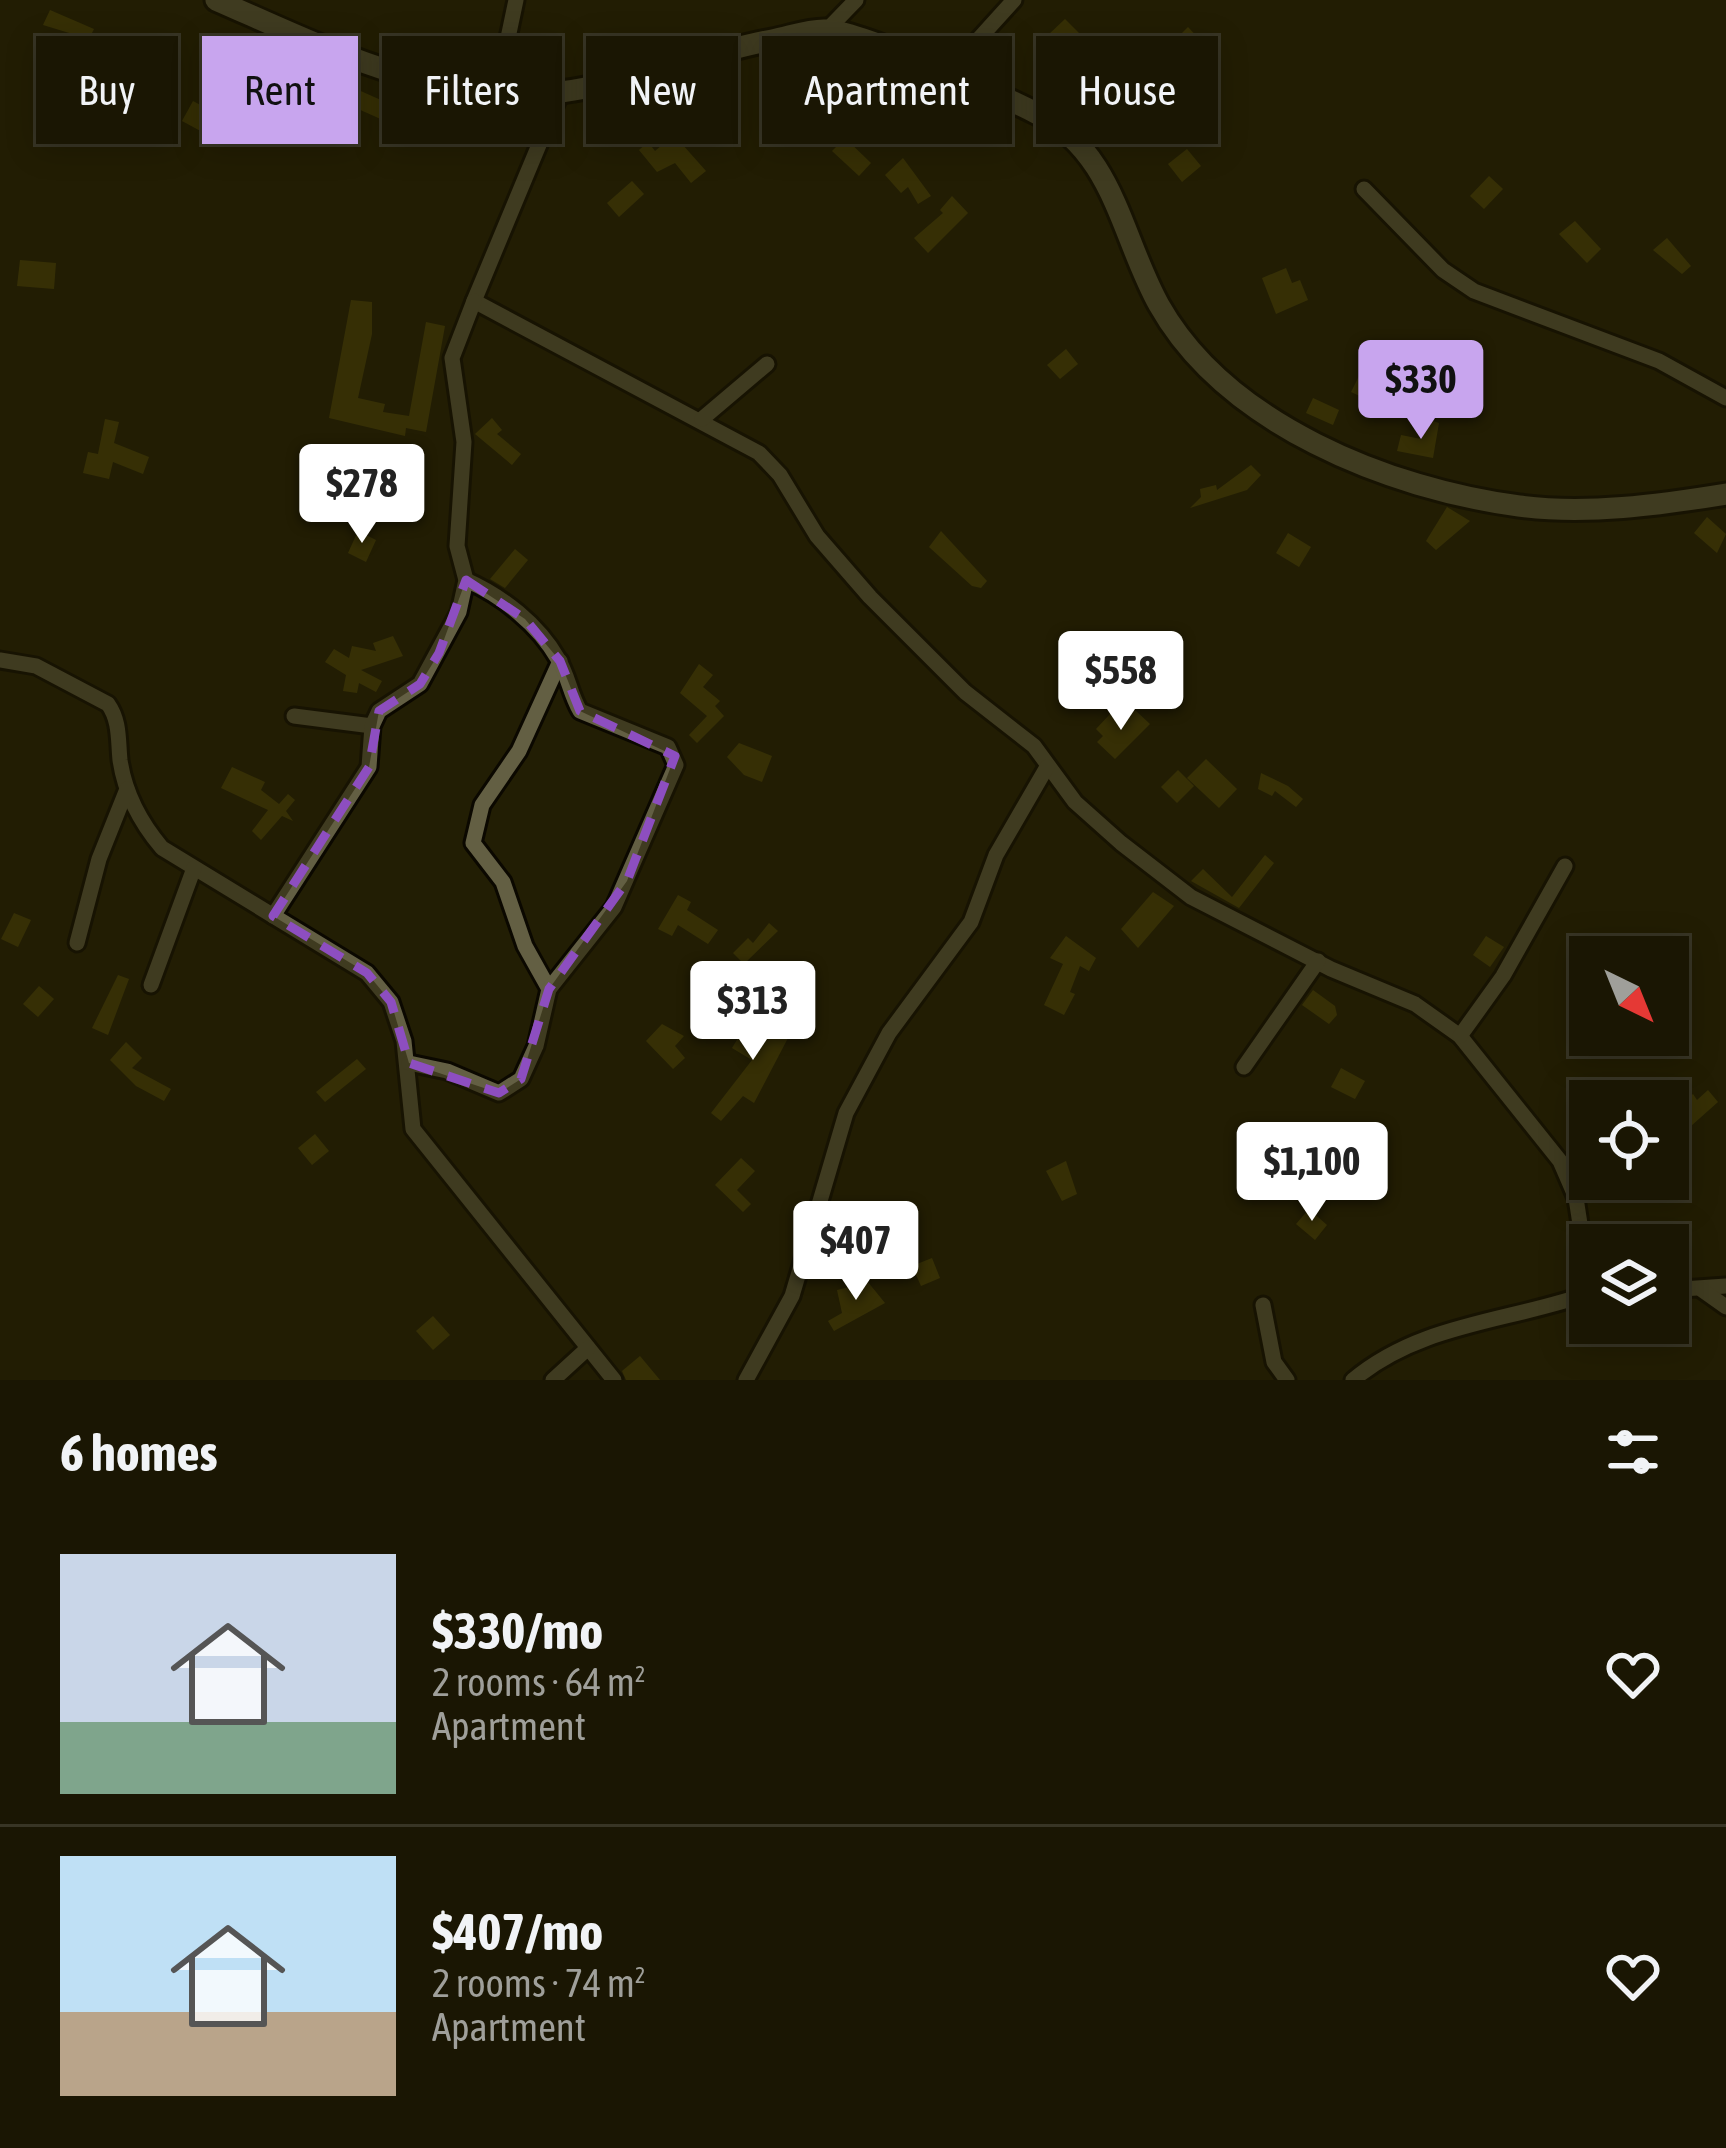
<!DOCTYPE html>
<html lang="en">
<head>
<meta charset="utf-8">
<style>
	body { margin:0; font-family:"Asap Condensed",sans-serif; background:#272312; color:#f1f3f6; height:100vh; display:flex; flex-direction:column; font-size:45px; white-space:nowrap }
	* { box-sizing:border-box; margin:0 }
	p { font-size:39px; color:#9f9f9a }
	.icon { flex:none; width:66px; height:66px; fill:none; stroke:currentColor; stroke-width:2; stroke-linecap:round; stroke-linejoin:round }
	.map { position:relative; height:1380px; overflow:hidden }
	.panel { display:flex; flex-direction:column; background:#1a1603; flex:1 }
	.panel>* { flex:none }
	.banner { position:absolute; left:36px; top:36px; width:1656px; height:108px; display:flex; gap:24px }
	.needle { width:78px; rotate:137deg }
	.fabs { position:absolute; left:1569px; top:936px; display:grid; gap:24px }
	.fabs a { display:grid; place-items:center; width:120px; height:120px; border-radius:0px; background:#1a1603; box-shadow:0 6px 30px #0003,0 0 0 3px #383525; font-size:60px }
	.price { position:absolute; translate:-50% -102px; padding:0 27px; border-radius:12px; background:#fff; color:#222; font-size:39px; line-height:78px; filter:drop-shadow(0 3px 6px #0008) }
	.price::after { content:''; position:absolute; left:50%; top:72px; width:36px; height:27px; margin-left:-18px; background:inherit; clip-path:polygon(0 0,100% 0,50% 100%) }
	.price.active { background:#c8a5ee; color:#111 }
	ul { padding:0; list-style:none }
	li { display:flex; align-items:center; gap:36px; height:300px; padding:0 60px }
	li+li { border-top:3px solid #383525 }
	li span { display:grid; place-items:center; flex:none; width:336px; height:240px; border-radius:0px; color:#555 }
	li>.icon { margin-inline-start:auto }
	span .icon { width:144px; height:144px; fill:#fffc; stroke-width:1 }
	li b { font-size:51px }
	h2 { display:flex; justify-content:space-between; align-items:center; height:144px; padding:0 60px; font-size:51px }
	.pill { padding:0 42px; border-radius:0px; background:#1a1603; box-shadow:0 6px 30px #0003,0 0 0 3px #383525; font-size:42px; line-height:108px }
	.pill.active { background:#c8a5ee; color:#111 }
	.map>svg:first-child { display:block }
	.building { fill:#4e4608 }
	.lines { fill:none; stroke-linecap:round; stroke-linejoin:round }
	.street-casing { stroke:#0b0800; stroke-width:21 }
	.secondary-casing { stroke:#0b0800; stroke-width:27 }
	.street { stroke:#635f43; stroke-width:15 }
	.secondary { stroke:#635f43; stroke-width:21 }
	.marked { fill:none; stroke:#8d4ec0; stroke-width:9; stroke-dasharray:24 15; stroke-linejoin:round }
</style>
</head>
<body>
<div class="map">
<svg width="1726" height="1380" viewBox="0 0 1726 1380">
	<rect width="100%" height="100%" fill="#221e04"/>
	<g class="building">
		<polygon points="50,10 94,29 89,39 43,25"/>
		<polygon points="1065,19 1087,41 1069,58 1047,36"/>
		<polygon points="1188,27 1201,41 1184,58 1170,45"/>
		<polygon points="354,88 401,109 394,125 347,104"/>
		<polygon points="252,93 273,101 264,124 243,115"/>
		<polygon points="842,95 856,110 834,130 820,114"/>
		<polygon points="193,101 230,121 219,141 182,121"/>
		<polygon points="674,135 706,171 691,183 675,163 657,172 639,150 648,142 655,151"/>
		<polygon points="845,138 871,163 859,176 832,151"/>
		<polygon points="1187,149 1201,166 1182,182 1168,164"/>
		<polygon points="903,158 931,196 918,204 908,187 901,193 885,175"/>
		<polygon points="1489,176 1503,189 1484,209 1470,196"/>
		<polygon points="632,181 644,194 619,217 607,203"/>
		<polygon points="952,196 968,213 928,253 914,238 943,213 940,210"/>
		<polygon points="1575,221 1601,249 1587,263 1559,234"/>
		<polygon points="1667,238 1691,266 1682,274 1653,250"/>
		<polygon points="20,260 56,263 54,289 17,286"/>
		<polygon points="1286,268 1292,283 1300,280 1308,300 1276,314 1262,278"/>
		<polygon points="351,300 372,302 372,334 358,398 385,404 383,412 409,416 426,322 445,326 426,432 406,428 405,436 329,418"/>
		<polygon points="1066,349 1078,364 1060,379 1047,365"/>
		<polygon points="1360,374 1388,387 1379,405 1351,392"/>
		<polygon points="1313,398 1339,410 1333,425 1306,413"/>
		<polygon points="492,418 502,430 497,434 521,454 512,465 475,434"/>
		<polygon points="105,419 119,422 114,443 149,457 143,474 113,462 109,479 83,473 88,452 98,454"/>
		<polygon points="1427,419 1439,423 1433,458 1397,451 1401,435 1421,439"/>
		<polygon points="1251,465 1261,475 1247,490 1190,508 1201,497 1200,489 1216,485 1217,490"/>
		<polygon points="1447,507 1470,521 1436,550 1426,541"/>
		<polygon points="1707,517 1726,534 1717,553 1694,533"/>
		<polygon points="358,531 376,540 366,562 348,553"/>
		<polygon points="941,531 987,581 981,588 972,586 929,547"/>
		<polygon points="1288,533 1311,547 1299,567 1276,553"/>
		<polygon points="515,549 528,560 505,588 490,579"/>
		<polygon points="393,636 403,656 361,670 382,681 376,692 359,683 357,693 343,691 346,675 325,662 334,649 349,658 352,646 376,651 373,643"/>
		<polygon points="699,664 713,675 703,687 720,701 715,706 724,716 697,743 689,735 707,716 680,693"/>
		<polygon points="1135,710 1150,724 1115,759 1097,742 1103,736 1096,729 1111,713 1122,723"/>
		<polygon points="739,743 772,756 762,782 744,775 727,757"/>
		<polygon points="1206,759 1237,789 1219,808 1187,778"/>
		<polygon points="232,767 265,782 261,790 279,804 288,794 295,800 286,811 293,821 282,816 261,840 252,831 268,810 221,788"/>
		<polygon points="1178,770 1194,786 1177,803 1161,787"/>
		<polygon points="1261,773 1288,786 1303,799 1296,807 1275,791 1272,796 1258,789"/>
		<polygon points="1265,855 1274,863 1239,908 1191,881 1203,869 1232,897"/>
		<polygon points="1153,892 1174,906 1138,948 1121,929"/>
		<polygon points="678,895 691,902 687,910 718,930 708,944 678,925 672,936 658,929"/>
		<polygon points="14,913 31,920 18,947 1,939"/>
		<polygon points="769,923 778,931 744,964 733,953 748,938 753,943"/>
		<polygon points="1066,936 1096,958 1089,971 1080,966 1070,992 1075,994 1064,1015 1044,1005 1063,964 1050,958"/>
		<polygon points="1486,936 1504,947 1490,967 1473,955"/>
		<polygon points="118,975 129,979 108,1035 92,1028"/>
		<polygon points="39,986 54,999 38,1017 23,1004"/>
		<polygon points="1313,990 1335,1006 1337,1015 1329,1024 1302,1005"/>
		<polygon points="752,1015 788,1038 754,1103 743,1096 721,1121 711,1113 752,1060 732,1048"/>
		<polygon points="662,1024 684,1036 675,1046 685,1058 673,1069 646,1041"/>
		<polygon points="126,1042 142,1058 132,1068 171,1089 164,1101 136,1086 110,1060"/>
		<polygon points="357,1059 366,1069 325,1102 316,1092"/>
		<polygon points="1341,1068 1365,1081 1355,1099 1331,1087"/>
		<polygon points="1708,1090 1718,1102 1691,1126 1676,1109 1693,1094 1697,1100"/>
		<polygon points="315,1134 329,1151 312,1165 298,1148"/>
		<polygon points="741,1158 755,1171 737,1190 751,1204 743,1212 715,1185"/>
		<polygon points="1066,1161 1077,1194 1062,1201 1046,1171"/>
		<polygon points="1309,1209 1327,1225 1315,1240 1296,1224"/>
		<polygon points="932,1258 940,1278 921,1286 912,1266"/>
		<polygon points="863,1276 885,1303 834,1331 828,1321 842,1313 837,1290 854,1286"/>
		<polygon points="433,1316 450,1335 433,1350 416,1331"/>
		<polygon points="640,1356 660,1380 626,1380 622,1371"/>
	</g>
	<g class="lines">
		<defs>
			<g id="street">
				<polyline points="827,30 856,0"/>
				<polyline points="947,74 1014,0"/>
				<polyline points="497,90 516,0"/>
				<polyline points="561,92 474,301 759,453 780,475 817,536 870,597 965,692 1034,746 1075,802 1121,843 1191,897 1331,969 1415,1004 1460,1036 1560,1161 1576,1198 1590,1289"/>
				<polyline points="1364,189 1443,270 1474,291 1659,361 1726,398"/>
				<polyline points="702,419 767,364"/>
				<path d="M0 660 36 666 108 704C120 721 118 740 120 760 125 794 140 822 162 848L367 973 391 1002 404 1041 413 1129 614 1380"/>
				<polyline points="294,716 372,726"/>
				<polyline points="273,916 369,767 372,726 379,711 420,684 459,612 466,580 457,546 464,442 452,358 474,301"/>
				<polyline points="77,943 99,859 127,789"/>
				<polyline points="151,985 194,868"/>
				<polyline points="549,989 525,946 503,882 473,843 482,805 519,751 560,661"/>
				<polyline points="1460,1036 1503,976 1565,866"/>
				<path d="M409 1063 447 1071 499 1093 521 1079 536 1046 549 989 614 907 676 765 668 747 580 711C570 694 568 675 558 659 538 624 502 596 466 580"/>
				<polyline points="1244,1067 1318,961"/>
				<polyline points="1668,1290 1726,1286"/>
				<polyline points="1702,1290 1726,1307"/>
				<polyline points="1263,1305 1274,1362 1287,1380"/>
				<polyline points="553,1380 588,1348"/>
				<polyline points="746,1380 792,1296 846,1113 889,1033 971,922 996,855 1047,767"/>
				<path d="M1353 1380C1421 1323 1508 1322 1590 1293"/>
			</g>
			<path id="secondary" d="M216 0C324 47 440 107 561 92 632 83 702 53 772 40 789 37 809 29 826 30 861 31 998 94 1036 113 1114 150 1121 237 1159 305 1226 424 1389 489 1519 506 1586 515 1659 505 1726 494"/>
		</defs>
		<use href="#street" class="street-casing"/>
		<use href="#secondary" class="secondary-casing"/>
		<use href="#street" class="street"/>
		<use href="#secondary" class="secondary"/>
	</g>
	<path d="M0 0H1726V1380H0ZM466 580 525 619 560 661 580 711 675 756 627 881 549 989 521 1079 499 1093 409 1063 391 1002 367 973 273 916 369 767 379 711 420 684 439 653Z" fill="#221e04" fill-opacity=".55" fill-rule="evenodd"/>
	<path class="marked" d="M466 580 525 619 560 661 580 711 675 756 627 881 549 989 521 1079 499 1093 409 1063 391 1002 367 973 273 916 369 767 379 711 420 684 439 653Z"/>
</svg>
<div class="fabs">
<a><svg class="needle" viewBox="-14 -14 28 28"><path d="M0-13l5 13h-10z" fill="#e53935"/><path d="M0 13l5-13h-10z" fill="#9f9f9a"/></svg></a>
<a><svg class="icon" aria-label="locate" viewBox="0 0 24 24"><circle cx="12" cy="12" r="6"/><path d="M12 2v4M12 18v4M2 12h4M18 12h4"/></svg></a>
<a><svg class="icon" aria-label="layers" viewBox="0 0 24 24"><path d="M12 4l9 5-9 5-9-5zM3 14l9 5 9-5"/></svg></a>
</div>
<b class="price active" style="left:1421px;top:442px">$330</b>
<b class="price" style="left:362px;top:546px">$278</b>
<b class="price" style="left:1121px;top:733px">$558</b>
<b class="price" style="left:753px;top:1063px">$313</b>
<b class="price" style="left:1312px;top:1224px">$1,100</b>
<b class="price" style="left:856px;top:1303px">$407</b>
<div class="banner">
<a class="pill">Buy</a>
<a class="pill active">Rent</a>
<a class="pill">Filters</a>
<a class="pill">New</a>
<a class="pill">Apartment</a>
<a class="pill">House</a>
</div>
</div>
<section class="panel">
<h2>6 homes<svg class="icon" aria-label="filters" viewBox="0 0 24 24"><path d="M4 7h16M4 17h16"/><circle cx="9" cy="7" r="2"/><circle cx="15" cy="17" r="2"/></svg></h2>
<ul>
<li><span style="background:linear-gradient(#c9d6e8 70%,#7fa58c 0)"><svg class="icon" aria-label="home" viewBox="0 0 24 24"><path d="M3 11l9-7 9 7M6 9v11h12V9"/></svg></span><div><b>$330/mo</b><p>2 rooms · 64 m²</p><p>Apartment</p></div><svg class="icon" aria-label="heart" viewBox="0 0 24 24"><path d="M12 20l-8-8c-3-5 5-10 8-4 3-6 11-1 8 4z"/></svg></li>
<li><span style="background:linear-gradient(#bfe0f5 65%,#b9a48a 0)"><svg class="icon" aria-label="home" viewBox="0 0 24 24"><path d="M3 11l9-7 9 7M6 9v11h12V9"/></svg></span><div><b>$407/mo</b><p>2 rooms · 74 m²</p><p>Apartment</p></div><svg class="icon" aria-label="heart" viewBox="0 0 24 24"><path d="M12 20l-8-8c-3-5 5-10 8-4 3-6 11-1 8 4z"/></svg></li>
</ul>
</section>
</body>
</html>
